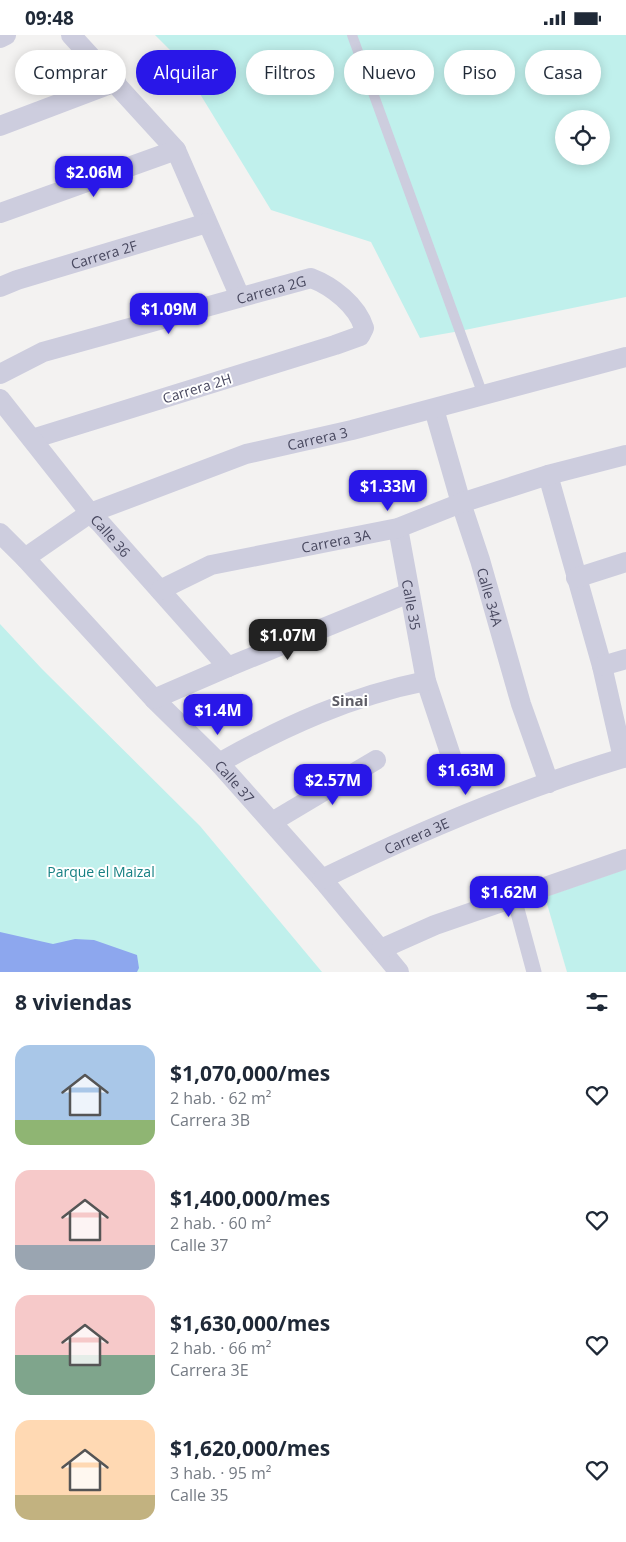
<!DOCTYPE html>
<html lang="es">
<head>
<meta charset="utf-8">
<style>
	body { margin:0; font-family:"Open Sans",sans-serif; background:#f2f2f3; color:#1f2937; height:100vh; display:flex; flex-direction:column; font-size:19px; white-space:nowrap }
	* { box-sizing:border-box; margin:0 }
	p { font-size:16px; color:#747a83 }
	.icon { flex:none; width:28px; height:28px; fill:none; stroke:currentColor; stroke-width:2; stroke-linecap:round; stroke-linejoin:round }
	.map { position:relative; height:937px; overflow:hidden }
	.side { display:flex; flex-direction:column; background:#fff; flex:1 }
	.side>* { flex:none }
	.banner { position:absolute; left:15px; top:15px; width:596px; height:45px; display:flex; gap:10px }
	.controls { position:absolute; left:555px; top:75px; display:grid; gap:10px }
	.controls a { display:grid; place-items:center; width:55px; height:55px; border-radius:50%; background:#fff; box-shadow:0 2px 12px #0003; font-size:25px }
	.price { position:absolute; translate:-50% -42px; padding:0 11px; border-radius:10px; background:#2917e8; color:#fff; font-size:16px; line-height:32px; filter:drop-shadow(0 1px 2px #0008) }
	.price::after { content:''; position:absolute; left:50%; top:30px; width:15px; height:11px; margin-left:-8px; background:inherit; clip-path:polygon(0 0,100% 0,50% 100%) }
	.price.selected { background:#222; color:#fff }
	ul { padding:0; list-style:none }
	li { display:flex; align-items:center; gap:15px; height:125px; padding:0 15px }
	li span { display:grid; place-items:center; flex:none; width:140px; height:100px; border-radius:15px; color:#555 }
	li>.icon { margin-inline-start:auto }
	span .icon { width:60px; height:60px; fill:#fffc; stroke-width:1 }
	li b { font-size:21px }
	h2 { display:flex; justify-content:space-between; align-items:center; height:60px; padding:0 15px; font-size:21px }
	.tag { padding:0 18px; border-radius:22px; background:#fff; box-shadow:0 2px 12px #0003; font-size:18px; line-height:45px }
	.tag.selected { background:#2917e8; color:#fff }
	.status { display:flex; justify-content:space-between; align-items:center; height:35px; padding:0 25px; background:#fff; direction:ltr }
	.status svg { height:14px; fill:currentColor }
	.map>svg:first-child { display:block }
	.green { fill:#c0f0ec; fill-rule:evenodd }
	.water { fill:#8da7ee }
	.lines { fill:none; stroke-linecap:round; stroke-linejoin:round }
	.service { stroke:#cdcdde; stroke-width:10 }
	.pedestrian { stroke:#cdcdde; stroke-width:15 }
	.minor { stroke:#cdcdde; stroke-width:20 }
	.labels { text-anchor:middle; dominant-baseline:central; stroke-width:4; stroke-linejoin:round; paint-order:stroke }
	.street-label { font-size:14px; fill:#48485f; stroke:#fff }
	.park-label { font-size:14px; fill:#168083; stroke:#fff }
	.neighbourhood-label { font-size:15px; font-weight:bold; fill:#5e5d66; stroke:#fff }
</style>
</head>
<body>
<div class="status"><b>09:48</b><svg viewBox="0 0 49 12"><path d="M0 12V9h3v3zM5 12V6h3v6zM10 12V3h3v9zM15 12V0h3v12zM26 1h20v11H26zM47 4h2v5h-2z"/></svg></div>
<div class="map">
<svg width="626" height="937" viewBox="0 0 626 937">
	<rect width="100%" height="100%" fill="#f3f2f1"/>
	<g class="green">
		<path d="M155 0H626V262L460 296 420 303 371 207 271 175 178 23ZM564 84H601V121H564Z"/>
		<polygon points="0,589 42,634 200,791 322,937 0,937"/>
		<polygon points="626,834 626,937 567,937 545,862"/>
	</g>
	<polygon class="water" points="0,897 53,909 75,904 94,905 137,920 139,933 137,937 0,937"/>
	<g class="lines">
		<polyline class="service" points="352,0 483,360"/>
		<polyline class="pedestrian" points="514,863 534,937"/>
		<g class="minor">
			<polyline points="71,0 176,115 240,262"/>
			<polyline points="0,3 6,0"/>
			<polyline points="0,91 116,47"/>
			<polyline points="0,178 176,115"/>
			<path id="s1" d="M0 252 17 245 207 188"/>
			<path id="s2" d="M0 339 43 317 311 243C332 251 357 270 364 293L360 301 335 310 32 404"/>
			<path id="s3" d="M0 364 90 478 102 490 228 632"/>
			<path id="s4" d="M434 374 461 468 480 525 521 669 549 748"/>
			<polyline points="548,440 602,631 623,723"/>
			<path id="s5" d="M398 493 426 646 458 742"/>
			<path id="s6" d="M0 498 25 523 154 664 219 728 322 844 399 937"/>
			<path id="s7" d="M25 523 90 478 246 419 352 395 626 322"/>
			<polyline points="576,543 626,527"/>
			<path id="s8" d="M160 555 211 530 398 493 461 468 548 440 626 420"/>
			<polyline points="602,631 626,624"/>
			<polyline points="154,664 228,632 409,558"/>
			<path d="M219 728C285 691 351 661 426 646"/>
			<polyline points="272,787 376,725"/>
			<path id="s9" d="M322 844C420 796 522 753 626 722"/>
			<polyline points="381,914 435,890 626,824"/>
		</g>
	</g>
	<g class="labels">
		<g class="street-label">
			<text stroke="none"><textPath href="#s1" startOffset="109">Carrera 2F</textPath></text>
			<text stroke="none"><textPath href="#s2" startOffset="285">Carrera 2G</textPath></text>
			<text transform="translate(197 353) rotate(-17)">Carrera 2H</text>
			<text stroke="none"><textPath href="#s7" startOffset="319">Carrera 3</textPath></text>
			<text stroke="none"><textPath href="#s3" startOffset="176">Calle 36</textPath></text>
			<text stroke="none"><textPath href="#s8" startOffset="184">Carrera 3A</textPath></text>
			<text stroke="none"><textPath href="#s4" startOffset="196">Calle 34A</textPath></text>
			<text stroke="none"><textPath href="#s5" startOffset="78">Calle 35</textPath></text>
			<text stroke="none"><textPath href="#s6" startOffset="342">Calle 37</textPath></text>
			<text stroke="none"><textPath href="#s9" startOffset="104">Carrera 3E</textPath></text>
		</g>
		<g class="park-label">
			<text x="101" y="836">Parque el Maizal</text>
		</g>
		<g class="neighbourhood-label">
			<text x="350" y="665">Sinai</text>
		</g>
	</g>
</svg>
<div class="controls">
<a><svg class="icon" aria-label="locate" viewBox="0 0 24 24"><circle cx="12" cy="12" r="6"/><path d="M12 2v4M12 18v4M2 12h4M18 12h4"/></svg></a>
</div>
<b class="price" style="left:94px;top:163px">$2.06M</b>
<b class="price" style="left:169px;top:300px">$1.09M</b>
<b class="price" style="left:388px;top:477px">$1.33M</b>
<b class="price selected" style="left:288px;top:626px">$1.07M</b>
<b class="price" style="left:218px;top:701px">$1.4M</b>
<b class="price" style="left:466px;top:761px">$1.63M</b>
<b class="price" style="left:333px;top:771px">$2.57M</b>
<b class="price" style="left:509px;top:883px">$1.62M</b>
<div class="banner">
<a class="tag">Comprar</a>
<a class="tag selected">Alquilar</a>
<a class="tag">Filtros</a>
<a class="tag">Nuevo</a>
<a class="tag">Piso</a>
<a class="tag">Casa</a>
</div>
</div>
<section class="side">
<h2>8 viviendas<svg class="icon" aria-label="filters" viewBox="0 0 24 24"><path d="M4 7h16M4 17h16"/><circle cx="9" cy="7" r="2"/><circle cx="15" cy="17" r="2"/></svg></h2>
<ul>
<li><span style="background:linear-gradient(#a9c7e8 75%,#8fb573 0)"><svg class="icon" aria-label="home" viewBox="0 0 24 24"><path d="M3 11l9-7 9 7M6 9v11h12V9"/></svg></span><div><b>$1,070,000/mes</b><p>2 hab. · 62 m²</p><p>Carrera 3B</p></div><svg class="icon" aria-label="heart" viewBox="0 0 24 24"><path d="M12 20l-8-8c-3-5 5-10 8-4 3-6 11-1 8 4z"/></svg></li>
<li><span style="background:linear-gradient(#f6c9c9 75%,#9aa5b1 0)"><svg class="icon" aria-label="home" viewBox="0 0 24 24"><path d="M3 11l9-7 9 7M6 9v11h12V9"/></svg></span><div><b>$1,400,000/mes</b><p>2 hab. · 60 m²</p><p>Calle 37</p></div><svg class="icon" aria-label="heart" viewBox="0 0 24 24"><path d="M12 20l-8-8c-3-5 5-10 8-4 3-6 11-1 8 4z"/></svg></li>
<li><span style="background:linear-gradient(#f6c9c9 60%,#7fa58c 0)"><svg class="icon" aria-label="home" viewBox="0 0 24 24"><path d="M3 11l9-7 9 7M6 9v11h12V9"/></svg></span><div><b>$1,630,000/mes</b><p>2 hab. · 66 m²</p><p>Carrera 3E</p></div><svg class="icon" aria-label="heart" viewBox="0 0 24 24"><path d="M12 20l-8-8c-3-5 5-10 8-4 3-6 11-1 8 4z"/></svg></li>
<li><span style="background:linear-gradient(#ffd9b3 75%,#c2b280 0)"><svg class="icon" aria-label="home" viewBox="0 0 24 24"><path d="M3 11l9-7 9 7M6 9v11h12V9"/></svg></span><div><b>$1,620,000/mes</b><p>3 hab. · 95 m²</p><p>Calle 35</p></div><svg class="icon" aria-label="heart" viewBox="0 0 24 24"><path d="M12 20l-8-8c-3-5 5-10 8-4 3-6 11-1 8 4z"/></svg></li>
</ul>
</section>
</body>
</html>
